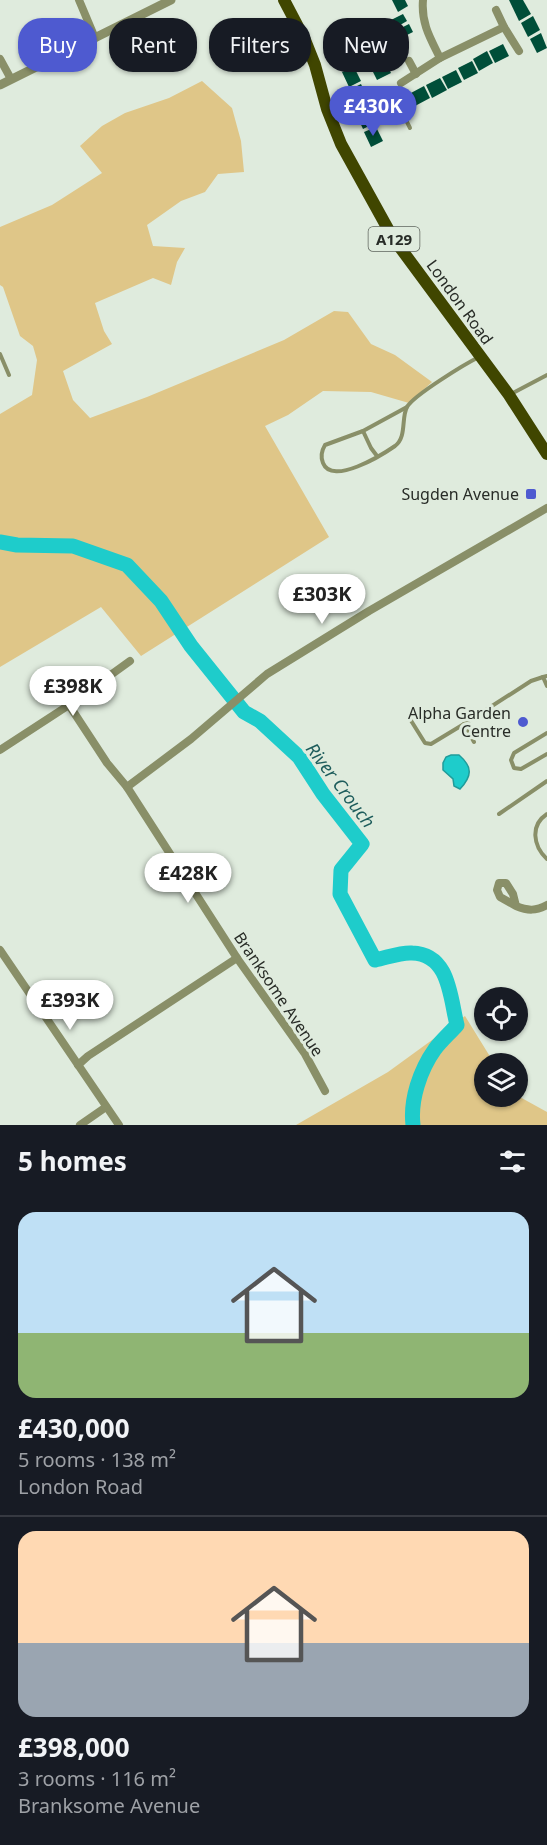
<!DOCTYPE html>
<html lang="en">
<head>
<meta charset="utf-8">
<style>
	body { margin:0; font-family:"Noto Sans",sans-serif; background:#20242c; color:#f1f3f6; height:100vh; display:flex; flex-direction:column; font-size:22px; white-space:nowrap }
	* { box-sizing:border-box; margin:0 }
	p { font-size:20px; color:#9ea1a6 }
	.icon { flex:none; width:33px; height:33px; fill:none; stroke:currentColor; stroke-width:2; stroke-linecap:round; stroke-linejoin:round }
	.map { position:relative; height:1125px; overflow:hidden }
	.panel { display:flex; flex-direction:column; background:#171b24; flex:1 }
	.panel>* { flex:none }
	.hud { position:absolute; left:18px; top:18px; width:512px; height:54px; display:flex; gap:12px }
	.tools { position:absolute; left:474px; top:987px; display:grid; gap:12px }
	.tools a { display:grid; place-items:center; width:54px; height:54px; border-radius:50%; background:#171b24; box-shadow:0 2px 4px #0004; font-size:30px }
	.price { position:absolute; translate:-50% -51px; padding:0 14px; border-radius:21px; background:#fff; color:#222; font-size:20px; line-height:39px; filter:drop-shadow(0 2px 3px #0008) }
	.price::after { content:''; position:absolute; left:50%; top:36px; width:18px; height:14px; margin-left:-9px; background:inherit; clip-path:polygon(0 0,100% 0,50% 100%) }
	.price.on { background:#4e5ad0; color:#fff }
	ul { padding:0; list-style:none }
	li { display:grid; align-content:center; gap:12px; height:318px; padding:0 18px }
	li+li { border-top:2px solid #363941 }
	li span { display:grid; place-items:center; height:186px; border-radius:18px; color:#555 }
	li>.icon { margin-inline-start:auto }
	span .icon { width:108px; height:108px; fill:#fffc; stroke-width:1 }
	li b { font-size:26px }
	h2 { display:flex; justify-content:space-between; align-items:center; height:72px; padding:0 18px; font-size:26px }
	.tag { padding:0 21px; border-radius:24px; background:#171b24; box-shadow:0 2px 4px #0004; font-size:21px; line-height:54px }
	.tag.on { background:#4e5ad0; color:#fff }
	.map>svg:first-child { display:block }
	.green { fill:#dfc688 }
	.water { fill:#1ecccb; stroke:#219c9a; stroke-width:1.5 }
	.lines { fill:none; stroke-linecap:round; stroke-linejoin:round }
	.river { stroke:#1ecccb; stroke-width:15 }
	.building { fill:#004e39 }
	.path { stroke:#949c92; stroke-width:1.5; stroke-dasharray:3 3; stroke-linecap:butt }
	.service { stroke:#898f68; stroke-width:4 }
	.minor { stroke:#898f68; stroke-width:8 }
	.tertiary { stroke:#898f68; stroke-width:9 }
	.primary { stroke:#404600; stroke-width:12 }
	.poi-dot { fill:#4e5ad0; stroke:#dfebdd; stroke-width:2 }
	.labels { text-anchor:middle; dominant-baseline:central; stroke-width:6; stroke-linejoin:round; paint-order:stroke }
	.shield { fill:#dfebdd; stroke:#5f655e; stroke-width:1.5 }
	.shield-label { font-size:15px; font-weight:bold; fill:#282c27 }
	.street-label { font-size:16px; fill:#282c27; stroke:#dfebdd }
	.poi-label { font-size:16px; fill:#282c27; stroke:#dfebdd; text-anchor:end }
	.water-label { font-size:18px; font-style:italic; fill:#1d5c5b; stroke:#dfebdd }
</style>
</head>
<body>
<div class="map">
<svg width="547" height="1125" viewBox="0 0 547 1125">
	<rect width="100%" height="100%" fill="#dfebdd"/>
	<g class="green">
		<polygon points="202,81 232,108 241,141 244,172 218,174 205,192 181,201 147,225 153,246 185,248 177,262 171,285 153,278 95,303 104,331 112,344 63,371 73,400 90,418 147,397 284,340 334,311 348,312 371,344 395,355 432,382 409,403 371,392 323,391 288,415 265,426 329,537 141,656 101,607 0,667 0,414 32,395 37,360 33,346 20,336 3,287 0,285 0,227 52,205 102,173 80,146 102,126 125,113 169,98"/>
		<polygon points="465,1016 494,1063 484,1064 484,1096 518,1096 547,1112 547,1125 296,1125 388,1072"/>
	</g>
	<path class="water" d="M451 755H459C473 767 472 776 460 789L454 786 453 779 443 770V763L446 757Z"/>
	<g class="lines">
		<path class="river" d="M0 542 17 545 73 546 127 565 161 601 191 646 244 712 260 721 299 757 323 794 362 844 341 870 340 894 375 960C386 958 401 952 412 953 450 954 450 998 457 1025 450 1033 441 1041 435 1049 420 1070 410 1100 413 1125"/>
	</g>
	<g class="building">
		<polygon points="392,0 405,0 408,6 398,12"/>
		<polygon points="509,0 523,0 531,14 519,21"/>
		<polygon points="403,14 407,21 395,28 391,20"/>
		<polygon points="533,16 540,30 528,37 521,23"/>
		<polygon points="409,24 413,32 401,38 397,30"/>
		<polygon points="541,33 547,48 537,53 530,39"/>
		<polygon points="503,44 509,56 495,63 489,51"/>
		<polygon points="487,51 493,63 479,71 473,59"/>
		<polygon points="385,61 391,73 377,80 371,68"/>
		<polygon points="472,61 478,73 464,80 458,68"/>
		<polygon points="354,67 361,81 349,87 342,72"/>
		<polygon points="456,70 462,82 448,89 442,77"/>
		<polygon points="440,78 447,90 432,98 426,85"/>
		<polygon points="361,84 368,99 356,104 349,90"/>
		<polygon points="424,86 430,98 415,106 409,94"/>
		<polygon points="368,109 375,123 363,129 356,114"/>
		<polygon points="376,127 383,141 371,147 364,132"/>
	</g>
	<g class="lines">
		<polyline class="path" points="348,115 390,92"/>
		<g class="service">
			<polyline points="401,84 395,98 410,128"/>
			<polyline points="0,354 9,375"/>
			<polyline points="511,394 547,375"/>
			<polyline points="363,431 407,407"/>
			<path d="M377 456 371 448 363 431 325 445C322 450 320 456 323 463 332 486 382 455 395 446 407 437 401 418 407 407 414 395 465 364 479 357"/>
			<polyline points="547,676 543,677 547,686"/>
			<polyline points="410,719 425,743 431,744 464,724"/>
			<polyline points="547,733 514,753 511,760 514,768 521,769 547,754"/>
			<polyline points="474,742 464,724 531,681 543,677"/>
			<polyline points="499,814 547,781"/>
			<path d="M547 814C530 825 533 846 547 859"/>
		</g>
		<g class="minor">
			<polyline points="79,0 95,38"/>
			<path d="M423 0C421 23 430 38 440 58"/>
			<polyline points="504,27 519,51"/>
			<polyline points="0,59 11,79"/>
			<polyline points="409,61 416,74"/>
			<polyline points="401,83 440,58 504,27 496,10"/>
			<polyline points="69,705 107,763 127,787 237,958 305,1054 325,1091"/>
			<polyline points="0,750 69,705 130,661"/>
			<polyline points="127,787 191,739 267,674 369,611 547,508"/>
			<path d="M516 906 500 897 497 890 499 883H506L513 894 516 906C528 911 536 911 547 905"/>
			<polyline points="0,950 119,1125"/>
			<polyline points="78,1065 88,1056 237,958"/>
			<polyline points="80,1125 106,1107"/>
		</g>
		<polyline class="tertiary" points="0,85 171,0"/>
		<polyline class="primary" points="284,0 305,40 315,65 327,109 341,144 393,238 509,395 547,454"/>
	</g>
	<g class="poi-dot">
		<rect x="525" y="488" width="12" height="12" rx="3"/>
		<circle cx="523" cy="722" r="6"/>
	</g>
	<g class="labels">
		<rect class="shield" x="368.5" y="227" width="51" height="24" rx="4.5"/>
		<g class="shield-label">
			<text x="394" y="239">A129</text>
		</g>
		<g class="street-label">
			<text transform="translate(460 302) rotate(54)">London Road</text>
			<text transform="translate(279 994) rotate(56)">Branksome Avenue</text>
		</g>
		<g class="poi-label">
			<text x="519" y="494">Sugden Avenue</text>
			<text x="511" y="713">Alpha Garden<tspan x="511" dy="18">Centre</tspan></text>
		</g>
		<g class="water-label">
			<text transform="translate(341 785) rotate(53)">River Crouch</text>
		</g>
	</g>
</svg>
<div class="tools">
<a><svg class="icon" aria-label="locate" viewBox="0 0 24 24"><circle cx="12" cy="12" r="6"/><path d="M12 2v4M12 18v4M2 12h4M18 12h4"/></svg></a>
<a><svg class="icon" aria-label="layers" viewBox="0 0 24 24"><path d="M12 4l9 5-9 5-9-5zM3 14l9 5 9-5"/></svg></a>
</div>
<b class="price on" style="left:373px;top:137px">£430K</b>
<b class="price" style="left:322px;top:625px">£303K</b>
<b class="price" style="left:73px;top:717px">£398K</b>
<b class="price" style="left:188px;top:904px">£428K</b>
<b class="price" style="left:70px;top:1031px">£393K</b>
<div class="hud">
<a class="tag on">Buy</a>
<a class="tag">Rent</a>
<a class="tag">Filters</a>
<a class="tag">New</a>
</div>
</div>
<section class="panel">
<h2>5 homes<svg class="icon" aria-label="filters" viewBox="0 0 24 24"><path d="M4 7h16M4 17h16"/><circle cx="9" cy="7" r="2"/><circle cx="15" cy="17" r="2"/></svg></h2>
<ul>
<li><span style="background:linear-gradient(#bfe0f5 65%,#8fb573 0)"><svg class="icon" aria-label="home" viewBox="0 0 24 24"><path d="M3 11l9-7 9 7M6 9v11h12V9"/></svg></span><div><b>£430,000</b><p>5 rooms · 138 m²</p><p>London Road</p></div></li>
<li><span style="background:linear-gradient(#ffd9b3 60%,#9aa5b1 0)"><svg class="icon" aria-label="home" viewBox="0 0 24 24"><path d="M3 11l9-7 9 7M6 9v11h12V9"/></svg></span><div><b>£398,000</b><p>3 rooms · 116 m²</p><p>Branksome Avenue</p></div></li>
</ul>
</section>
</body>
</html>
